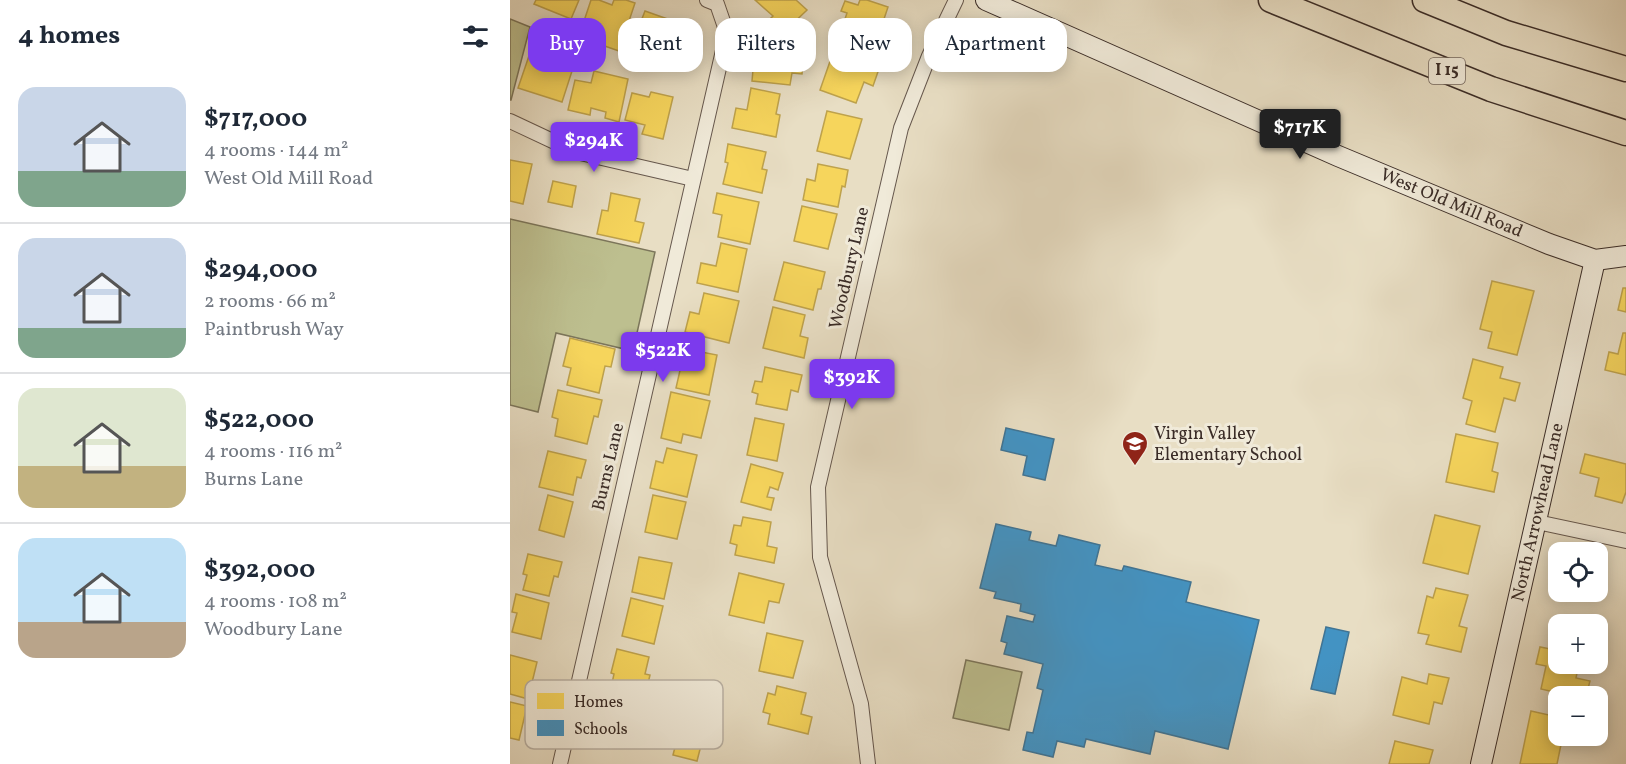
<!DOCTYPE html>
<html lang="en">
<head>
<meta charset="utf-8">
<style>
	body { margin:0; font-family:Vollkorn,serif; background:#f6f6f7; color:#1f2937; height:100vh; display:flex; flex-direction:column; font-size:22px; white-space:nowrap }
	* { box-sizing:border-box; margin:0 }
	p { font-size:20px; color:#747a83 }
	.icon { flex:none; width:33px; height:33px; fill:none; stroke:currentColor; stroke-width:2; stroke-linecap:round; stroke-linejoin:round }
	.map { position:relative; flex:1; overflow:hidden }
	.sheet { display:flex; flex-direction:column; background:#fff; width:510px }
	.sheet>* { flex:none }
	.top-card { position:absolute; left:18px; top:18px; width:570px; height:54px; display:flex; gap:12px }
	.controls { position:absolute; left:1038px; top:542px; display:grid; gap:12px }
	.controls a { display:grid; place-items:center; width:60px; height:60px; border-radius:12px; background:#fff; box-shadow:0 3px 15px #0003; font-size:30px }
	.price { position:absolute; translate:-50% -51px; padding:0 14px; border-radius:6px; background:#7c3aed; color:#fff; font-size:20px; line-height:39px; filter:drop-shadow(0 2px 3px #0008) }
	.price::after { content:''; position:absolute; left:50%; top:36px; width:18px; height:14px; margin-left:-9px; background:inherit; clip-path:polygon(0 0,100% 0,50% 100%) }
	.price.on { background:#222; color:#fff }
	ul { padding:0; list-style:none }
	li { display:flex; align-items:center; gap:18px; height:150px; padding:0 18px }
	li+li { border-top:2px solid #e0e1e3 }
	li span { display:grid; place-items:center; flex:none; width:168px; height:120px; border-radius:18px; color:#555 }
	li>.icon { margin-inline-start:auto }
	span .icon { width:72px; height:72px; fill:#fffc; stroke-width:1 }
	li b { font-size:26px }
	h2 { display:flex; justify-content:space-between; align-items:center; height:72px; padding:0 18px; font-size:26px }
	.tag { padding:0 21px; border-radius:18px; background:#fff; box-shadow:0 3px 15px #0003; font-size:21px; line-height:54px }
	.tag.on { background:#7c3aed; color:#fff }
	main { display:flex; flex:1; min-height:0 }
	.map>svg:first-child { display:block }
	.green { fill:#bdbf8f; stroke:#7c765b; stroke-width:1.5 }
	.homes { fill:#f6d55c; stroke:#bea24c; stroke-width:1.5 }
	.schools { fill:#4393c3; stroke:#407494; stroke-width:1.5 }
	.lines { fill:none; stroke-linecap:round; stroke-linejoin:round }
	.street-casing { stroke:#66584e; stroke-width:16 }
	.secondary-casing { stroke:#3a2c27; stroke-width:22 }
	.highway-casing { stroke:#3a2c27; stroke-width:27 }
	.street { stroke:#f0ead9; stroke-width:14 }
	.secondary { stroke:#f0ead9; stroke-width:20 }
	.highway { stroke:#e8dec4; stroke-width:24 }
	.labels { text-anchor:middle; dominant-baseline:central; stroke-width:6; stroke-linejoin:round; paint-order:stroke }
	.shield { fill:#f0ead9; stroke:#71655c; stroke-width:1.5 }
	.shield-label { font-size:16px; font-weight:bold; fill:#3a2c27 }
	.street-label { font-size:18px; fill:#3a2c27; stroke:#f0ead9 }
	.poi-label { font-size:18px; fill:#3a2c27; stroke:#f0ead9; text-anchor:start }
	.key { fill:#f0ead9; stroke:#b9b1a4; stroke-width:1.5 }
	.key-label { font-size:16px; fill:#3a2c27 }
</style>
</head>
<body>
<main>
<section class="sheet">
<h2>4 homes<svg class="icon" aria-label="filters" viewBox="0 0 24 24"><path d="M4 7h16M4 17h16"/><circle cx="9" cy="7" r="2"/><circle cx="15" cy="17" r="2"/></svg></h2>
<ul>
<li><span style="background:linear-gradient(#c9d6e8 70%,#7fa58c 0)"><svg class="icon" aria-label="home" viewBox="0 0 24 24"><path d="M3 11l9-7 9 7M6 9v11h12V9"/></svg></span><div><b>$717,000</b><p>4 rooms · 144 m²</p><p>West Old Mill Road</p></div></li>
<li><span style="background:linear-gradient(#c9d6e8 75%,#7fa58c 0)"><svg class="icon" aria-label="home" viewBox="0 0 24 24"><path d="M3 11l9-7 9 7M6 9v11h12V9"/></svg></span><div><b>$294,000</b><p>2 rooms · 66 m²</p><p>Paintbrush Way</p></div></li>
<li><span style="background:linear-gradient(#dfe7d0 65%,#c2b280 0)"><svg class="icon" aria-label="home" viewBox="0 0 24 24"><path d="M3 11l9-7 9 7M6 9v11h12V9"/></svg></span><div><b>$522,000</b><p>4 rooms · 116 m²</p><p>Burns Lane</p></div></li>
<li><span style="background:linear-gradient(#bfe0f5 70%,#b9a48a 0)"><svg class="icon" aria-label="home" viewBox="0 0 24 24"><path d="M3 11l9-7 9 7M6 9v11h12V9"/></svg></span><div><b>$392,000</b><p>4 rooms · 108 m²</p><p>Woodbury Lane</p></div></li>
</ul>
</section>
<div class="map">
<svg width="1116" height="764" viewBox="0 0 1116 764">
	<rect width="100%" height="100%" fill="#e8dec4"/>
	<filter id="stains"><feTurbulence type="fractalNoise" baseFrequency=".00333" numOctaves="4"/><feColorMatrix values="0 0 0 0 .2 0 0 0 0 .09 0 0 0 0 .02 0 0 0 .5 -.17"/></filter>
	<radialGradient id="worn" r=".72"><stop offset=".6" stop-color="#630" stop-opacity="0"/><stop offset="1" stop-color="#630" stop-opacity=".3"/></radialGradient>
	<g class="green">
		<polygon points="0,19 20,27 1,100 0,100"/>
		<polygon points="0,219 145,252 123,351 46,333 28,412 0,405"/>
		<polygon points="456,660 512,672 499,730 443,718"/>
	</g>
	<g class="homes">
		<polygon points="26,0 69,0 61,19 24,4"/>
		<polygon points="81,0 89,0 102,5 104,0 116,0 125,3 109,51 86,43 90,30 73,24"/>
		<polygon points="245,0 286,0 297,10 275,31 260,19 263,16"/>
		<polygon points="350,0 357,0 378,7 371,28 379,31 374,48 338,36 342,24 334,22 337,13 331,11 335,1 348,5"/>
		<polygon points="135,11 183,28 168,70 119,52"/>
		<polygon points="246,36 283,40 282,51 294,52 292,74 282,73 280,85 242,81"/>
		<polygon points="324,50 370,66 363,86 354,82 346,103 310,90"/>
		<polygon points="31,51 57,59 54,65 63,68 52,102 8,88 20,53 29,56"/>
		<polygon points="84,71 118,79 109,122 95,118 96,112 81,108 80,115 58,110 65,80 81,83"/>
		<polygon points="241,88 270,94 266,114 270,115 266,137 222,128 226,108 237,110"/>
		<polygon points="141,92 163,97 153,139 132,134 135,125 115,120 122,93 139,97"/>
		<polygon points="317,111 352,119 340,159 307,151"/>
		<polygon points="218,144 256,152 252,169 257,170 252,193 213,184 218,163 215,162"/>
		<polygon points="0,160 22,164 13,204 0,201"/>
		<polygon points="308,164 338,170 335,187 332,186 328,207 293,200 297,179 305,181"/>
		<polygon points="43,181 66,186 62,207 38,202"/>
		<polygon points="101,193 130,199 125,221 134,223 129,243 87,234 92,210 98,211"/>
		<polygon points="207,193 249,202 240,244 208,237 212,215 203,213"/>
		<polygon points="292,206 327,214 318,249 284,241"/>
		<polygon points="211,243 237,249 228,292 187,283 191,263 206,266"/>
		<polygon points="274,262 315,272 311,289 308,289 303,310 264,300"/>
		<polygon points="982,281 1024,291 1007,355 978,348 982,332 970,329"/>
		<polygon points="1113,288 1116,288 1116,312 1108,310"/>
		<polygon points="194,293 229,301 219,343 175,332 180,312 189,314"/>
		<polygon points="263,307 295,315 290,336 298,338 294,358 253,348"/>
		<polygon points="1113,333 1116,333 1116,375 1095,370 1099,352 1108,354"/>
		<polygon points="60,338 105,349 101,367 95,366 89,393 57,385 61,368 53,366"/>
		<polygon points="171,348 207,355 199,395 166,388 171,366 168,366"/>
		<polygon points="963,359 993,367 990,378 1010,383 1005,401 994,398 985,432 956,424 962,401 953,398"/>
		<polygon points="255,367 292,375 288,392 281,390 277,410 246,404 248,394 242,392 245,381 252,382"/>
		<polygon points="48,390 92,400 88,417 84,416 77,444 45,436 48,419 42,417"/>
		<polygon points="161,392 200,401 191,438 173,434 171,443 151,438"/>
		<polygon points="245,418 274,424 267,461 237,455"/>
		<polygon points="946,434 988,443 982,471 988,473 984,492 936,482"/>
		<polygon points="157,448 187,455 177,497 140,488 146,461 153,463"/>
		<polygon points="38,451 76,460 71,478 67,477 63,495 29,487"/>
		<polygon points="1075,454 1116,464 1116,492 1112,503 1085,496 1089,478 1070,473"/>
		<polygon points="241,464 273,473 268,490 260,487 257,497 264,498 261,510 231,502"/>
		<polygon points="38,495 63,502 54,537 29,530"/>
		<polygon points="143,495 176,502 167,539 135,532"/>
		<polygon points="925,515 970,526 958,574 913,563"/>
		<polygon points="233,517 261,522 257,546 267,548 264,563 225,555 227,545 220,543 224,525 231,526"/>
		<polygon points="18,554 52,562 48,577 44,576 39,596 13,590 17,575 13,574"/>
		<polygon points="129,557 162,563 154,599 122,592"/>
		<polygon points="229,573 274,584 269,603 259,601 254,623 219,615"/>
		<polygon points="926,588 958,595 949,626 957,628 951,652 916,644 919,635 908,633 917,596 923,598"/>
		<polygon points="6,594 39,603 31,639 2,632 7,613 2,612"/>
		<polygon points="121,598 153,606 144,644 112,636"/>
		<polygon points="257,633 293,641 283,678 249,671"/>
		<polygon points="1043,638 1048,640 1048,663 1069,663 1066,678 1080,681 1076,696 1061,696 1031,689 1036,666 1026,664 1030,647 1040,649"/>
		<polygon points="107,649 139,657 135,674 140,675 135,696 101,688 104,674 101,673"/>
		<polygon points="0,655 27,662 18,699 0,694"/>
		<polygon points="919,674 939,678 932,704 924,702 919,724 883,715 892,677 917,684"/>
		<polygon points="267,686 296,693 291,714 302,717 298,734 258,724 260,714 253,712 258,693 265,695"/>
		<polygon points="0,702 17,706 9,740 0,738"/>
		<polygon points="1021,711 1048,717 1048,735 1053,735 1047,764 1010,764"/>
		<polygon points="173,716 197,722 187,761 163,755"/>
		<polygon points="885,741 923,750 919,764 879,764"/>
	</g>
	<g class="schools">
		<polygon points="496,428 544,439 535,480 513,475 517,456 491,450"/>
		<polygon points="486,524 521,532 519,540 546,546 549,535 590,545 585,565 612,571 614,566 681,582 676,602 749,620 718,749 645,731 640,754 576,739 574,747 547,741 543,757 513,750 517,732 523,733 533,690 527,688 533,664 494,654 497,643 491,641 497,616 523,622 525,615 510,611 511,604 484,598 486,592 470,588"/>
		<polygon points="816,627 839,632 825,694 801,689"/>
	</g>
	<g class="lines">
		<defs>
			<g id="street">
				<polyline points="0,121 66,152 183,179"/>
				<polyline points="1027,522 1116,541"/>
				<polyline points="50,764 217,33 207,4 197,0"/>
				<polyline points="358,764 351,704 310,557 308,487 391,128 419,56 446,0"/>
			</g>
			<g id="secondary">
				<path id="s1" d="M476 0 828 156 1039 244 1085 260 1116 256"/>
				<path id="s2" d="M971 764 1085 260"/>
			</g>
			<g id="highway">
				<polyline points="761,0 981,89 1116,133"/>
				<polyline points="915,0 996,33 1116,69"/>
			</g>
		</defs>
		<use href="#street" class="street-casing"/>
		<use href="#secondary" class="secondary-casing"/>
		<use href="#highway" class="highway-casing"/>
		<use href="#street" class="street"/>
		<use href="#secondary" class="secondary"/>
		<use href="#highway" class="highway"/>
	</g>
	<defs>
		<symbol id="school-pin" viewBox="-11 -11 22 30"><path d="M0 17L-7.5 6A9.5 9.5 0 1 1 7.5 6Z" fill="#8f2418" stroke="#f0ead9"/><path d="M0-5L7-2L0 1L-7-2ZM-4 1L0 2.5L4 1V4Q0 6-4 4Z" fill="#fff"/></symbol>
	</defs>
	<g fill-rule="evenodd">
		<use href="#school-pin" x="610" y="429" width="30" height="40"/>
	</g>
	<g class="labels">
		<rect class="shield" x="919" y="58" width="36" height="26" rx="4.5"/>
		<g class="shield-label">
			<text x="937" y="71">I 15</text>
		</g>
		<g class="street-label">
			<text stroke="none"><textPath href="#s1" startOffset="508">West Old Mill Road</textPath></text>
			<text transform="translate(340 268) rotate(-77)">Woodbury Lane</text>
			<text transform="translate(99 467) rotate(-77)">Burns Lane</text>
			<text stroke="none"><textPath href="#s2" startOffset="258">North Arrowhead Lane</textPath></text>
		</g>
		<g class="poi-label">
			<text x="644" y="434">Virgin Valley<tspan x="644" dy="21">Elementary School</tspan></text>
		</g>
	</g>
	<rect x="15" y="680" width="198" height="69" rx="9" class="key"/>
	<rect x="27" y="693" width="27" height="16" fill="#f6d55c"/>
	<rect x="27" y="720" width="27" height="16" fill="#4393c3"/>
	<g class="key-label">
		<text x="64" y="707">Homes</text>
		<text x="64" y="734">Schools</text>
	</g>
	<rect width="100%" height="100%" filter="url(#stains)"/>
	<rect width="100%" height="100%" fill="url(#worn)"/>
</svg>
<div class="controls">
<a><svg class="icon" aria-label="locate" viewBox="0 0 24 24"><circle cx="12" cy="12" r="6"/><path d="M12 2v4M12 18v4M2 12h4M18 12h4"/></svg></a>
<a>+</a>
<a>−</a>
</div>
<b class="price on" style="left:790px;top:160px">$717K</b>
<b class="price" style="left:84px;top:173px">$294K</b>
<b class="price" style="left:153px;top:383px">$522K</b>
<b class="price" style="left:342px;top:410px">$392K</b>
<div class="top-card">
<a class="tag on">Buy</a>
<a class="tag">Rent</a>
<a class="tag">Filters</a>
<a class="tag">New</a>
<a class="tag">Apartment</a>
</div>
</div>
</main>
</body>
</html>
